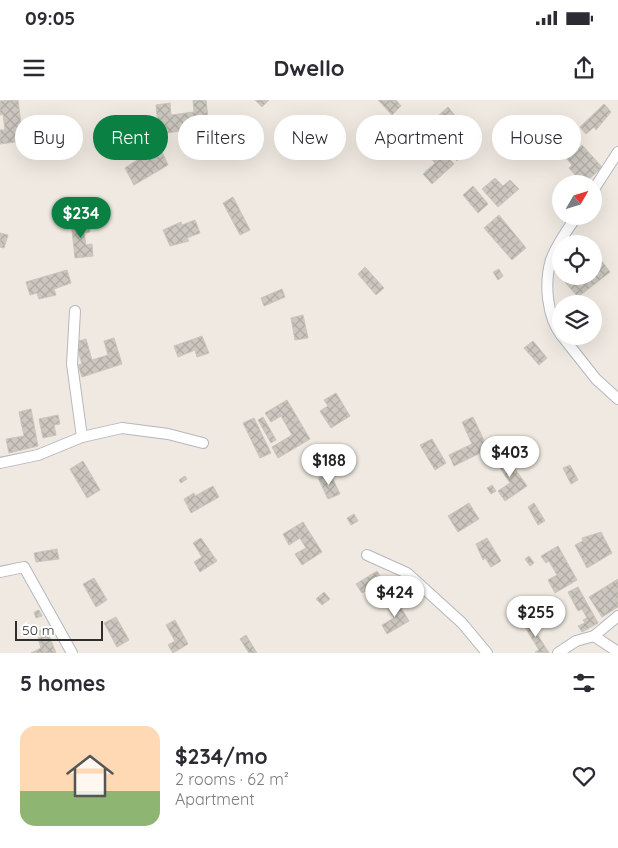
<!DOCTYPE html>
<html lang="en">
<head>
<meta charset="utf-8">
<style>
	body { margin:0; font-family:Quicksand,sans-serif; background:#f7f7f7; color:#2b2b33; height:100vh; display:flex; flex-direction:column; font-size:19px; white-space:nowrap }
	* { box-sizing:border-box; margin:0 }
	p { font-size:16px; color:#7c7c81 }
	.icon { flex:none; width:28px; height:28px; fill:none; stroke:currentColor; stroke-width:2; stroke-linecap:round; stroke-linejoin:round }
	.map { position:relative; height:553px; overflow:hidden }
	.panel { display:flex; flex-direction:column; background:#fff; flex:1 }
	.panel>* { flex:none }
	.guide { position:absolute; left:15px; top:15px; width:589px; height:45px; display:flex; gap:10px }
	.needle { width:32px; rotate:51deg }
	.controls { position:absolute; left:552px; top:75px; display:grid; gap:10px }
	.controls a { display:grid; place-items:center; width:50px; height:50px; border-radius:50%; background:#fff; box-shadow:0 5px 20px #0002; font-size:25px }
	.scale { position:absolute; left:15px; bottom:12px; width:88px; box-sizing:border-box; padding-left:5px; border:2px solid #2e2e2e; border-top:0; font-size:14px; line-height:18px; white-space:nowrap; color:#2e2e2e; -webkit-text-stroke:4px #fff; paint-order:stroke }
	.price { position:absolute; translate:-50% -42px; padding:0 11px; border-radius:18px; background:#fff; color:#222; font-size:16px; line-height:32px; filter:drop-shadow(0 1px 2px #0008) }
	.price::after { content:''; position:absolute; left:50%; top:30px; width:15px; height:11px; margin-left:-8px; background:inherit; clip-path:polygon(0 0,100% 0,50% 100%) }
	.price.active { background:#0b8043; color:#fff }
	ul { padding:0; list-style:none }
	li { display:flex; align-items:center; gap:15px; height:125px; padding:0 20px }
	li+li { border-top:1px solid #e1e1e2 }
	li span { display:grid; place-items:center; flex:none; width:140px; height:100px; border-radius:15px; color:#555 }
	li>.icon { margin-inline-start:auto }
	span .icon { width:60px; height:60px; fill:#fffc; stroke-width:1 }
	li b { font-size:21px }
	h2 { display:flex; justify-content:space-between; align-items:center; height:60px; padding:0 20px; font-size:21px }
	.tag { padding:0 18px; border-radius:22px; background:#fff; box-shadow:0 5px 20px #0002; font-size:18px; line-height:45px }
	.tag.active { background:#0b8043; color:#fff }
	.status { display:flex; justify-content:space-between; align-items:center; height:35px; padding:0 25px; background:#fff; direction:ltr }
	.status svg { height:14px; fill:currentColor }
	header { display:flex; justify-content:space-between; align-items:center; height:65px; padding:0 20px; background:#fff; font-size:22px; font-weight:700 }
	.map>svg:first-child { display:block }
	.building { fill:url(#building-cross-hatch); stroke:#cbc5ba }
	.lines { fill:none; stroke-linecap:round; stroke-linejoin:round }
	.minor-casing { stroke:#b4b7c1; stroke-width:12 }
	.minor { stroke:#fff; stroke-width:10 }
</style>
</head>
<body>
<div class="status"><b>09:05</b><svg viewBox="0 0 49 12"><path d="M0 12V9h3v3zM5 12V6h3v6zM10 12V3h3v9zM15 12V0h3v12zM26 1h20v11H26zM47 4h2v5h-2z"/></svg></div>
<header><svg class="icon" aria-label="menu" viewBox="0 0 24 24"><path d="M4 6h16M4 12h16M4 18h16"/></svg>Dwello<svg class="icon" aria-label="share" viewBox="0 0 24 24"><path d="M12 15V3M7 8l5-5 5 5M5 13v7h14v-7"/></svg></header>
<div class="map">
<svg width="618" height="553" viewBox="0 0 618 553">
	<defs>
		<pattern id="building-cross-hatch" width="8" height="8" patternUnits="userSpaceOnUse" patternTransform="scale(1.25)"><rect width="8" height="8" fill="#cbc7bf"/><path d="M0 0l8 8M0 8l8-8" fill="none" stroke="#afaba4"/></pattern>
	</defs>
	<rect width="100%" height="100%" fill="#efe9e1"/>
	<g class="building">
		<polygon points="18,0 23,41 0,44 0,30 5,30 3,14 0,15 0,1"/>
		<polygon points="193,0 206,0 209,27 159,34 156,5 170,3 171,15 194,12"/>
		<polygon points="255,0 269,0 262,7"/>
		<polygon points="378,0 396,0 401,6 392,15"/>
		<polygon points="604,4 611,12 596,30 594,27 586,34 580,27"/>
		<polygon points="448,7 457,18 448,25 453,30 458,26 474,45 457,61 427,26"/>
		<polygon points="409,16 418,26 410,33 406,29 409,26 404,21"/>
		<polygon points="530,22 535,29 522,40 517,34"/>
		<polygon points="558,24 561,29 551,36 547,32"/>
		<polygon points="433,41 454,64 432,84 423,74 435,63 424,50"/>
		<polygon points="582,45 602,67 586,82 581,76 578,78 569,68 572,65 567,59"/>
		<polygon points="162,52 168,65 134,85 125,68 142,57 144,61"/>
		<polygon points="495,78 503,86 510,80 519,89 498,107 482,89"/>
		<polygon points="473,86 488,104 478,113 463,95"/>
		<polygon points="233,97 250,130 240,135 223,103"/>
		<polygon points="499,115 526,148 512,160 484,128"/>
		<polygon points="89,119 90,132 84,133 86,145 92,144 93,156 75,158 71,121"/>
		<polygon points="195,120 200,133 187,138 189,141 170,146 163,130 181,122 182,125"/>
		<polygon points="0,133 8,135 4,148 0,147"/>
		<polygon points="597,155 610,172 578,197 564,181 570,176 594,176 594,157"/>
		<polygon points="365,167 384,188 376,195 358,174"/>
		<polygon points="499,169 503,176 498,180 493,172"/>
		<polygon points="67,170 71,183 54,189 56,195 39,199 37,193 30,195 26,182"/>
		<polygon points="282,189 285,197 264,206 261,198"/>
		<polygon points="303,215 308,238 295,240 291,218"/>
		<polygon points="202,236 209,253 197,257 195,250 178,257 174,246"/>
		<polygon points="114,238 122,264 82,277 78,265 82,264 75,242 86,239 92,260 108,255 104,241"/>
		<polygon points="533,241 547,258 539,265 524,248"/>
		<polygon points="336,293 350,316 331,328 320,311 328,306 324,300"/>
		<polygon points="287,300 310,339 278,358 272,347 292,335 281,316 271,322 265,313"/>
		<polygon points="31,309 38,346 9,353 6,339 24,336 19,312"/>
		<polygon points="58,315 60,324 54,325 56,335 43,338 39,319"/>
		<polygon points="263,317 276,340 271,343 258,320"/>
		<polygon points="473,317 488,349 454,366 449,355 472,344 462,322"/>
		<polygon points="254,318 271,353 260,358 243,323"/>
		<polygon points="432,339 446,363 435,370 420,345"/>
		<polygon points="504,353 527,386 505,401 498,391 510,383 495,360"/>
		<polygon points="83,361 100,390 87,398 70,369"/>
		<polygon points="570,365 578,380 571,384 563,368"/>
		<polygon points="330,373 340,394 328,399 318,378"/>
		<polygon points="185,376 187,379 181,383 179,380"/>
		<polygon points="492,385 496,391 491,394 487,388"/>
		<polygon points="213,386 219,397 191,413 184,399 194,393 195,396"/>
		<polygon points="469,403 479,419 458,432 448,416"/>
		<polygon points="534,403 545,421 538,425 528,407"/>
		<polygon points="354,414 358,421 351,425 347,418"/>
		<polygon points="303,422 322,452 302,465 295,454 306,448 300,438 289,445 283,434"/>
		<polygon points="601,432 612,453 587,468 575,445 583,441 582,438"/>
		<polygon points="201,438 217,461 200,472 194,462 202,457 193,443"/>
		<polygon points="487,438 501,461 491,467 485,458 483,460 476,444"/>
		<polygon points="558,446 577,480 555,493 548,480 557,475 549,461 546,463 541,456"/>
		<polygon points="57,449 59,459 36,462 34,453"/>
		<polygon points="529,456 534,463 530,466 525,459"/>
		<polygon points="377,471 383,481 362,493 356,484"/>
		<polygon points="94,478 107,500 96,507 83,484"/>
		<polygon points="618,479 618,507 602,517 589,497"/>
		<polygon points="578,487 598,523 582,532 578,526 585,523 583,520 587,518 582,509 578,511 568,492"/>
		<polygon points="324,492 330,499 322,505 316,499"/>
		<polygon points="397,501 409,521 387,534 382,525 394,518 387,507"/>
		<polygon points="39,510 42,516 36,518 34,512"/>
		<polygon points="116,517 129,540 117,547 104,523"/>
		<polygon points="175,520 188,544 173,553 168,545 175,541 166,525"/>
		<polygon points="529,521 549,553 535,552 539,550 523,524"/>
		<polygon points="46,528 56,553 31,553 41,548 38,538 41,537 38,531"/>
		<polygon points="246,535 257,553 249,553 240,539"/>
	</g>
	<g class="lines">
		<defs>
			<g id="minor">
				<polyline points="594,89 618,52"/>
				<polyline points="75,211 72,264 82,337"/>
				<path d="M561 235C547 216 544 183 551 160 556 145 568 129 577 116"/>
				<polyline points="562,236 596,279 618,299"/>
				<polyline points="0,363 38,355 82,337 122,328 168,334 203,343"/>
				<polyline points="367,455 407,473 462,523 487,553"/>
				<polyline points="0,472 24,467 72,553"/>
				<polyline points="594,536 618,552"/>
				<polyline points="558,553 576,541 594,536 618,516"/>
			</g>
		</defs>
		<use href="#minor" class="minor-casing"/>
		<use href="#minor" class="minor"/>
	</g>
</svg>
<div class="controls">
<a><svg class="needle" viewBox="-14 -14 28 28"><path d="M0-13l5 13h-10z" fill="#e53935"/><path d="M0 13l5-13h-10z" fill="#7c7c81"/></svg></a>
<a><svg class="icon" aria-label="locate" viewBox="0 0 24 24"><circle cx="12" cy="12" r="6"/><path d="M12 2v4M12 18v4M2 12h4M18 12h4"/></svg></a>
<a><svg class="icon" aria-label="layers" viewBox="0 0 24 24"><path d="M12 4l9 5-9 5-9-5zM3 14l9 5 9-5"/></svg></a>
</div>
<div class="scale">50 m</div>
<b class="price active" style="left:81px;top:139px">$234</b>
<b class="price" style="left:510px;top:378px">$403</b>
<b class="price" style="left:329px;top:386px">$188</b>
<b class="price" style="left:395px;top:518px">$424</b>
<b class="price" style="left:536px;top:538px">$255</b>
<div class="guide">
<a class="tag">Buy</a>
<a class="tag active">Rent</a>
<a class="tag">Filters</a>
<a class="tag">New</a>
<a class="tag">Apartment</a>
<a class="tag">House</a>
</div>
</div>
<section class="panel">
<h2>5 homes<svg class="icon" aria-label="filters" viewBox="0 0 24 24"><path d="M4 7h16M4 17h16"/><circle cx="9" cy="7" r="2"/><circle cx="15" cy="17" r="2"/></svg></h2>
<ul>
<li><span style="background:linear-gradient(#ffd9b3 65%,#8fb573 0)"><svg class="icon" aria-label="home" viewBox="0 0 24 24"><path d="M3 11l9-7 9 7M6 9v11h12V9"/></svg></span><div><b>$234/mo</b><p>2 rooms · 62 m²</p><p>Apartment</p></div><svg class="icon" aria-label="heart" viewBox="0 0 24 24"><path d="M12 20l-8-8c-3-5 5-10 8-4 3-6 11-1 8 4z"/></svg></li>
</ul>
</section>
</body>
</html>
